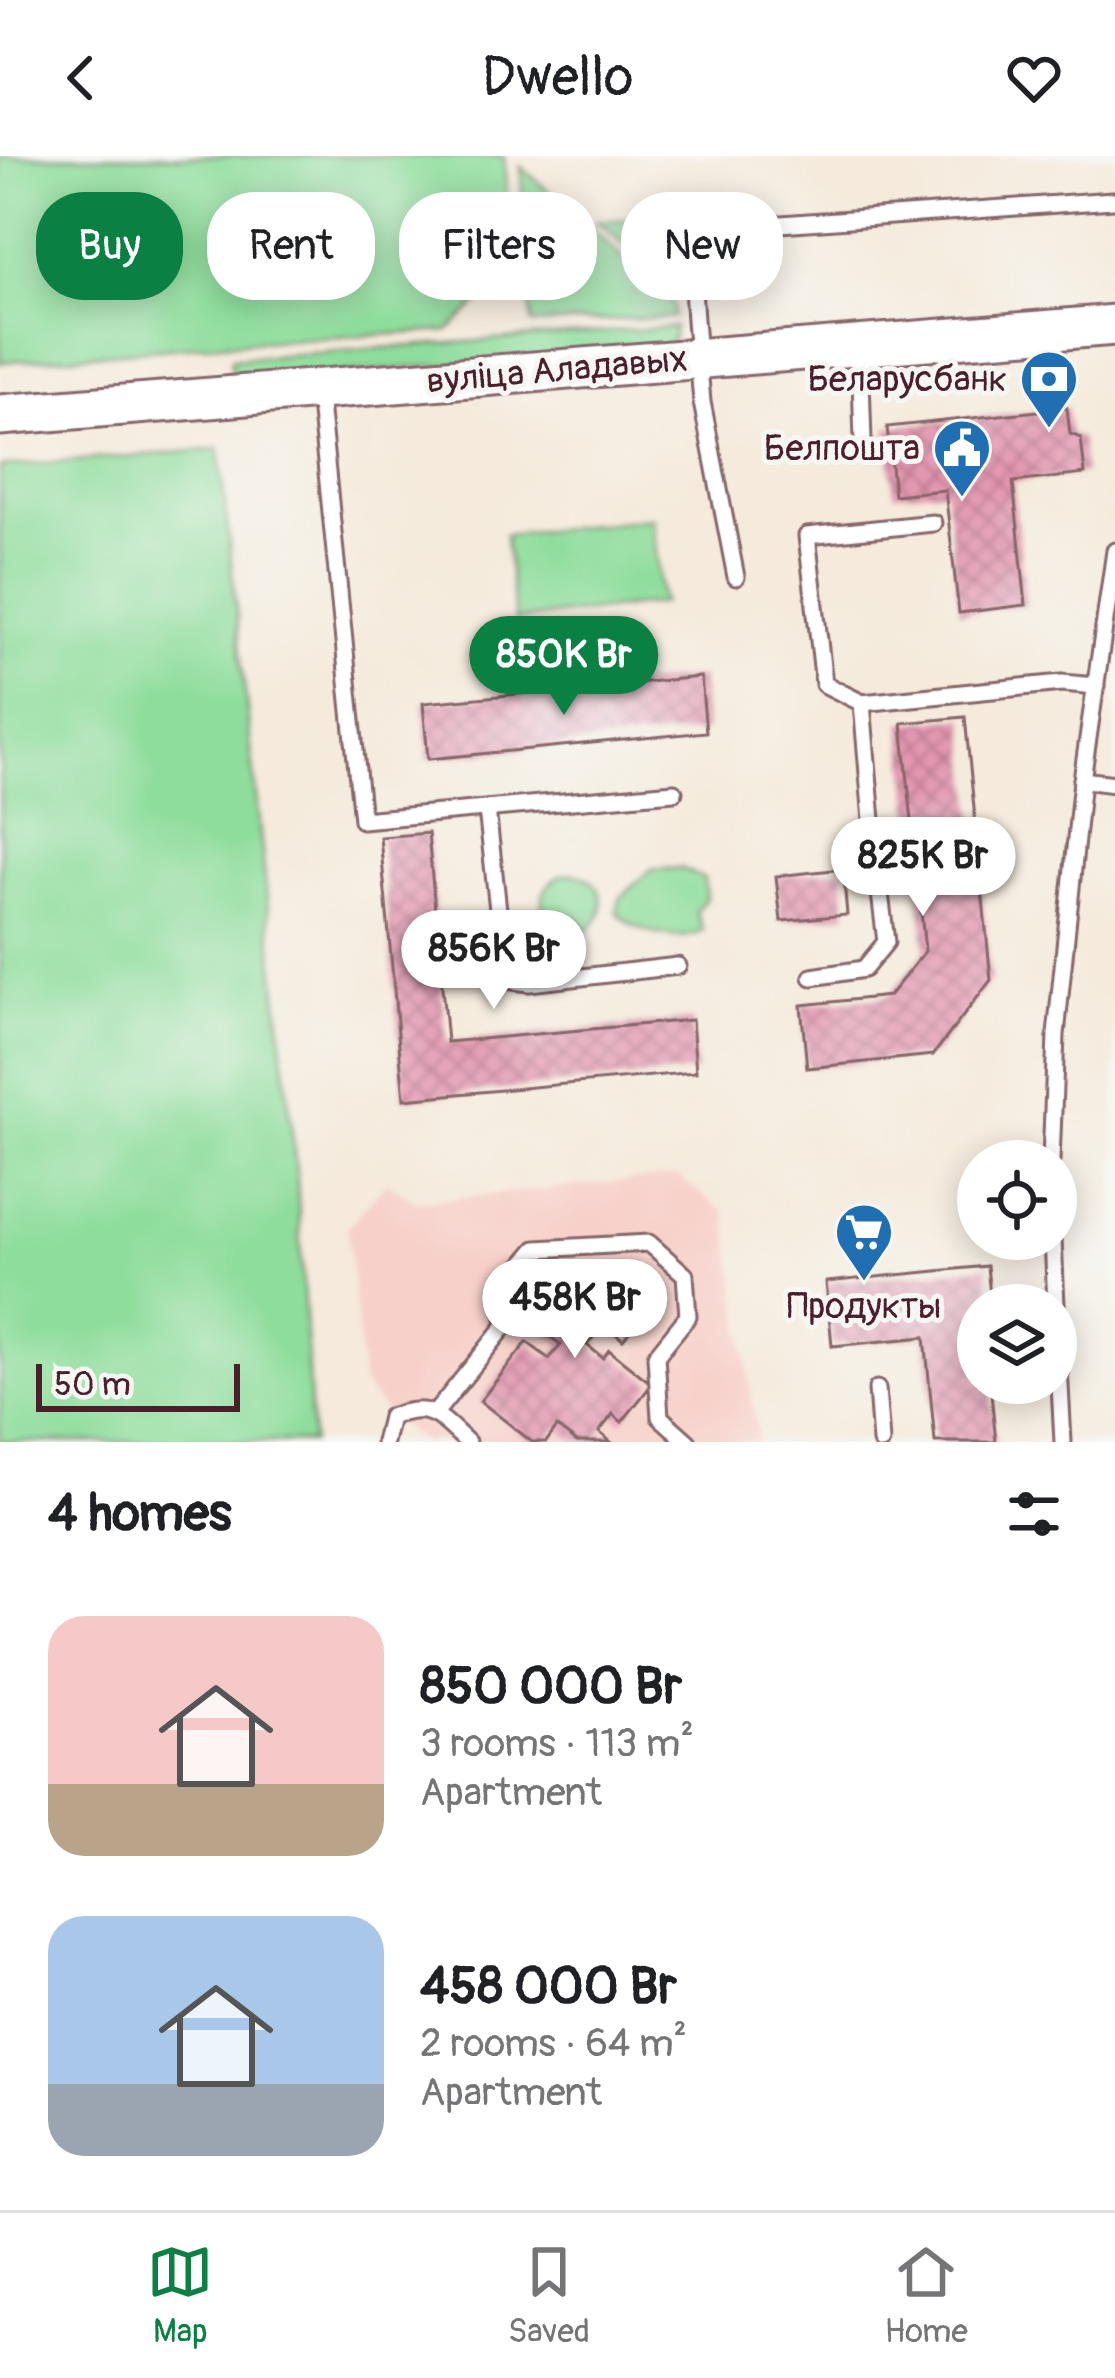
<!DOCTYPE html>
<html lang="en">
<head>
<meta charset="utf-8">
<style>
	body { margin:0; font-family:Pangolin,sans-serif; background:#f6f6f6; color:#202124; height:100vh; display:flex; flex-direction:column; font-size:45px; white-space:nowrap }
	* { box-sizing:border-box; margin:0 }
	p { font-size:39px; color:#757577 }
	.icon { flex:none; width:66px; height:66px; fill:none; stroke:currentColor; stroke-width:2; stroke-linecap:round; stroke-linejoin:round }
	.map { position:relative; height:1286px; overflow:hidden }
	.details { display:flex; flex-direction:column; background:#fff; flex:1 }
	.details>* { flex:none }
	.guide { position:absolute; left:36px; top:36px; width:1044px; height:108px; display:flex; gap:24px }
	.tools { position:absolute; left:957px; top:984px; display:grid; gap:24px }
	.tools a { display:grid; place-items:center; width:120px; height:120px; border-radius:50%; background:#fff; box-shadow:0 6px 30px #0003; font-size:60px }
	.scale { position:absolute; left:36px; bottom:30px; width:204px; box-sizing:border-box; padding-left:12px; border:6px solid #4a1f2b; border-top:0; font-size:33px; line-height:42px; white-space:nowrap; color:#4a1f2b; -webkit-text-stroke:9px #f6f6f2; paint-order:stroke }
	.price { position:absolute; translate:-50% -102px; padding:0 27px; border-radius:42px; background:#fff; color:#222; font-size:39px; line-height:78px; filter:drop-shadow(0 3px 6px #0008) }
	.price::after { content:''; position:absolute; left:50%; top:72px; width:36px; height:27px; margin-left:-18px; background:inherit; clip-path:polygon(0 0,100% 0,50% 100%) }
	.price.selected { background:#0b8043; color:#fff }
	ul { padding:0; list-style:none }
	li { display:flex; align-items:center; gap:36px; height:300px; padding:0 48px }
	li span { display:grid; place-items:center; flex:none; width:336px; height:240px; border-radius:36px; color:#555 }
	li>.icon { margin-inline-start:auto }
	span .icon { width:144px; height:144px; fill:#fffc; stroke-width:1 }
	li b { font-size:51px }
	h2 { display:flex; justify-content:space-between; align-items:center; height:144px; padding:0 48px; font-size:51px }
	.pill { padding:0 42px; border-radius:48px; background:#fff; box-shadow:0 6px 30px #0003; font-size:42px; line-height:108px }
	.pill.selected { background:#0b8043; color:#fff }
	header { display:flex; justify-content:space-between; align-items:center; height:156px; padding:0 48px; background:#fff; font-size:54px; font-weight:600 }
	.tab-bar { display:flex; justify-content:space-around; align-items:center; height:168px; border-top:3px solid #e0e0e0; background:#fff; font-size:33px; color:#757577 }
	.tab-bar a { display:grid; justify-items:center; gap:6px }
	.tab-bar .selected { color:#0b8043 }
	.map>svg:first-child { display:block }
	.built { fill:#f7d0c9 }
	.green { fill:#8edd9c; stroke:#6c7e64; stroke-width:3 }
	.building { fill:url(#building-cross-hatch) }
	.lines { fill:none; stroke-linecap:round; stroke-linejoin:round }
	.service-casing { stroke:#866669; stroke-width:21 }
	.tertiary-casing { stroke:#866669; stroke-width:45 }
	.service { stroke:#fff; stroke-width:15 }
	.tertiary { stroke:#fff; stroke-width:39 }
	.labels { text-anchor:middle; dominant-baseline:central; stroke-width:10; stroke-linejoin:round; paint-order:stroke }
	.street-label { font-size:36px; fill:#4a1f2b; stroke:#f6f6f2 }
	.poi-label { font-size:36px; fill:#4a1f2b; stroke:#f6f6f2; text-anchor:end }
</style>
</head>
<body>
<header><svg class="icon" aria-label="back" viewBox="0 0 24 24"><path d="M15 5l-7 7 7 7"/></svg>Dwello<svg class="icon" aria-label="heart" viewBox="0 0 24 24"><path d="M12 20l-8-8c-3-5 5-10 8-4 3-6 11-1 8 4z"/></svg></header>
<div class="map">
<svg width="1115" height="1286" viewBox="0 0 1115 1286">
	<defs>
		<pattern id="building-cross-hatch" width="8" height="8" patternUnits="userSpaceOnUse" patternTransform="scale(3)"><rect width="8" height="8" fill="#e398b1"/><path d="M0 0l8 8M0 8l8-8" fill="none" stroke="#ba7b90"/></pattern>
	</defs>
	<rect width="100%" height="100%" fill="#f6f6f2"/>
	<filter id="ink" filterUnits="userSpaceOnUse"><feTurbulence type="fractalNoise" baseFrequency=".00833" numOctaves="2"/><feDisplacementMap in="SourceGraphic" scale="24" xChannelSelector="R" yChannelSelector="G"/><feConvolveMatrix kernelMatrix="1 2 1 2 8 2 1 2 1" color-interpolation-filters="sRGB"/></filter>
	<filter id="wash" filterUnits="userSpaceOnUse"><feTurbulence type="fractalNoise" baseFrequency=".004" numOctaves="4" result="noise"/><feDisplacementMap in="SourceGraphic" scale="48" xChannelSelector="R" yChannelSelector="G"/><feGaussianBlur stdDeviation="2.7" result="paint"/><feColorMatrix in="noise" values="0 0 0 0 0 0 0 0 0 0 0 0 0 0 0 0 0 1.4 0 .05"/><feComposite in="paint" operator="in"/></filter>
	<g filter="url(#wash)">
		<rect width="100%" height="100%" fill="#f5eadb"/>
		<polygon class="built" points="677,1020 726,1057 758,1286 422,1286 390,1261 363,1229 347,1072 387,1026 416,1046"/>
		<g class="green">
			<polygon points="0,0 504,0 512,116 448,175 231,187 0,206"/>
			<polygon points="521,11 576,59 526,106"/>
			<polygon points="672,62 675,129 596,65 671,62"/>
			<polygon points="588,70 673,148 674,161 532,168 526,118"/>
			<polygon points="674,171 673,182 666,191 232,226 231,203"/>
			<polygon points="219,293 297,1024 312,1286 0,1286 0,311"/>
			<polygon points="652,362 662,447 515,464 505,379"/>
			<path d="M681 712 704 723 706 742 696 755 703 775C679 788 635 776 617 756L620 743 650 714Z"/>
			<circle cx="572" cy="748" r="30"/>
		</g>
		<g id="blocks">
			<g class="building">
				<polygon points="1067,252 1070,278 1081,282 1085,318 1013,326 1026,449 959,457 945,334 894,339 887,271"/>
				<polygon points="701,521 706,576 428,603 423,547"/>
				<polygon points="965,561 991,824 933,899 807,912 801,849 889,840 925,795 902,567"/>
				<polygon points="428,677 447,886 692,864 696,916 404,943 380,681"/>
				<polygon points="843,713 847,759 781,765 776,720"/>
				<polygon points="636,1108 652,1121 648,1125 663,1137 658,1143 662,1147 646,1167 640,1162 623,1184 604,1168 587,1189 603,1202 609,1194 652,1228 622,1266 613,1258 599,1276 611,1286 577,1286 557,1271 546,1286 532,1286 480,1245 527,1186 549,1203 561,1189 523,1159 540,1138 531,1131 545,1115 557,1125 563,1117 584,1134 578,1141 589,1149 617,1114 626,1121"/>
				<polygon points="987,1110 991,1149 978,1149 978,1227 990,1227 996,1286 935,1286 925,1181 832,1190 826,1126"/>
			</g>
		</g>
	</g>
	<g filter="url(#ink)">
		<use href="#blocks" fill-opacity="0" stroke="#866669" stroke-width="3"/>
		<g class="lines">
			<defs>
				<g id="service">
					<polyline points="860,192 863,285"/>
					<polyline points="319,237 362,664 674,636"/>
					<polyline points="736,421 702,246 695,164 691,100 711,73 1113,44"/>
					<polyline points="862,547 1062,527 1096,530"/>
					<polyline points="1082,624 1115,628"/>
					<polyline points="487,653 504,809 513,825 529,827 678,810"/>
					<polyline points="812,821 864,813 886,786 874,688 862,547 824,528 807,380 933,367"/>
					<polyline points="1051,1005 1056,879 1082,624 1115,395"/>
					<polyline points="1053,1083 1056,1149"/>
					<polyline points="1056,1153 1063,1286"/>
					<polyline points="877,1233 881,1286"/>
					<polyline points="436,1256 506,1169 501,1135 536,1093 649,1087 685,1119 688,1160 656,1200 660,1261 688,1286"/>
					<path d="M384 1286 390 1261C430 1246 438 1259 467 1286"/>
				</g>
				<polyline id="tertiary" points="0,259 1115,169"/>
			</defs>
			<use href="#service" class="service-casing"/>
			<use href="#tertiary" class="tertiary-casing"/>
			<use href="#service" class="service"/>
			<use href="#tertiary" class="tertiary"/>
		</g>
	</g>
	<defs>
		<symbol id="bank-pin" viewBox="-11 -11 22 30"><path d="M0 17L-7.5 6A9.5 9.5 0 1 1 7.5 6Z" fill="#1f6fb2" stroke="#f6f6f2"/><path d="M-6-4H6V4H-6ZM0-2.3a2.3 2.3 0 1 0 0 4.6a2.3 2.3 0 1 0 0-4.6Z" fill="#fff"/></symbol>
		<symbol id="civic-pin" viewBox="-11 -11 22 30"><path d="M0 17L-7.5 6A9.5 9.5 0 1 1 7.5 6Z" fill="#1f6fb2" stroke="#f6f6f2"/><path d="M-.6-6.5H3V-4.5H.6V-3L4-1V1h2V6H-6V1h2V-1L-.6-3ZM-1.2 2.5V6h2.4V2.5Z" fill="#fff"/></symbol>
		<symbol id="supermarket-pin" viewBox="-11 -11 22 30"><path d="M0 17L-7.5 6A9.5 9.5 0 1 1 7.5 6Z" fill="#1f6fb2" stroke="#f6f6f2"/><path d="M-6-5.5h2.5l.6 2H6L4.5 2H-2.5L-4.4-4H-6ZM-1.5 3.2a1.3 1.3 0 1 0 .1 0ZM3 3.2a1.3 1.3 0 1 0 .1 0Z" fill="#fff"/></symbol>
	</defs>
	<g fill-rule="evenodd">
		<use href="#bank-pin" x="1016" y="190" width="66" height="90"/>
		<use href="#civic-pin" x="929" y="259" width="66" height="90"/>
		<use href="#supermarket-pin" x="831" y="1043" width="66" height="90"/>
	</g>
	<g class="labels">
		<g class="street-label">
			<text transform="translate(557 214) rotate(-5)">вуліца Аладавых</text>
		</g>
		<g class="poi-label">
			<text x="1007" y="223">Беларусбанк</text>
			<text x="920" y="292">Белпошта</text>
			<text x="864" y="1150" text-anchor="middle">Продукты</text>
		</g>
	</g>
</svg>
<div class="tools">
<a><svg class="icon" aria-label="locate" viewBox="0 0 24 24"><circle cx="12" cy="12" r="6"/><path d="M12 2v4M12 18v4M2 12h4M18 12h4"/></svg></a>
<a><svg class="icon" aria-label="layers" viewBox="0 0 24 24"><path d="M12 4l9 5-9 5-9-5zM3 14l9 5 9-5"/></svg></a>
</div>
<div class="scale">50 m</div>
<b class="price selected" style="left:564px;top:562px">850K Br</b>
<b class="price" style="left:923px;top:763px">825K Br</b>
<b class="price" style="left:494px;top:856px">856K Br</b>
<b class="price" style="left:575px;top:1205px">458K Br</b>
<div class="guide">
<a class="pill selected">Buy</a>
<a class="pill">Rent</a>
<a class="pill">Filters</a>
<a class="pill">New</a>
</div>
</div>
<section class="details">
<h2>4 homes<svg class="icon" aria-label="filters" viewBox="0 0 24 24"><path d="M4 7h16M4 17h16"/><circle cx="9" cy="7" r="2"/><circle cx="15" cy="17" r="2"/></svg></h2>
<ul>
<li><span style="background:linear-gradient(#f6c9c9 70%,#b9a48a 0)"><svg class="icon" aria-label="home" viewBox="0 0 24 24"><path d="M3 11l9-7 9 7M6 9v11h12V9"/></svg></span><div><b>850 000 Br</b><p>3 rooms · 113 m²</p><p>Apartment</p></div></li>
<li><span style="background:linear-gradient(#a9c7e8 70%,#9aa5b1 0)"><svg class="icon" aria-label="home" viewBox="0 0 24 24"><path d="M3 11l9-7 9 7M6 9v11h12V9"/></svg></span><div><b>458 000 Br</b><p>2 rooms · 64 m²</p><p>Apartment</p></div></li>
</ul>
</section>
<nav class="tab-bar">
<a class="selected"><svg class="icon" aria-label="map" viewBox="0 0 24 24"><path d="M3 6l6-2 6 2 6-2v14l-6 2-6-2-6 2zM9 4v14M15 6v14"/></svg>Map</a>
<a><svg class="icon" aria-label="saved" viewBox="0 0 24 24"><path d="M7 4h10v16l-5-4-5 4z"/></svg>Saved</a>
<a><svg class="icon" aria-label="home" viewBox="0 0 24 24"><path d="M3 11l9-7 9 7M6 9v11h12V9"/></svg>Home</a>
</nav>
</body>
</html>
